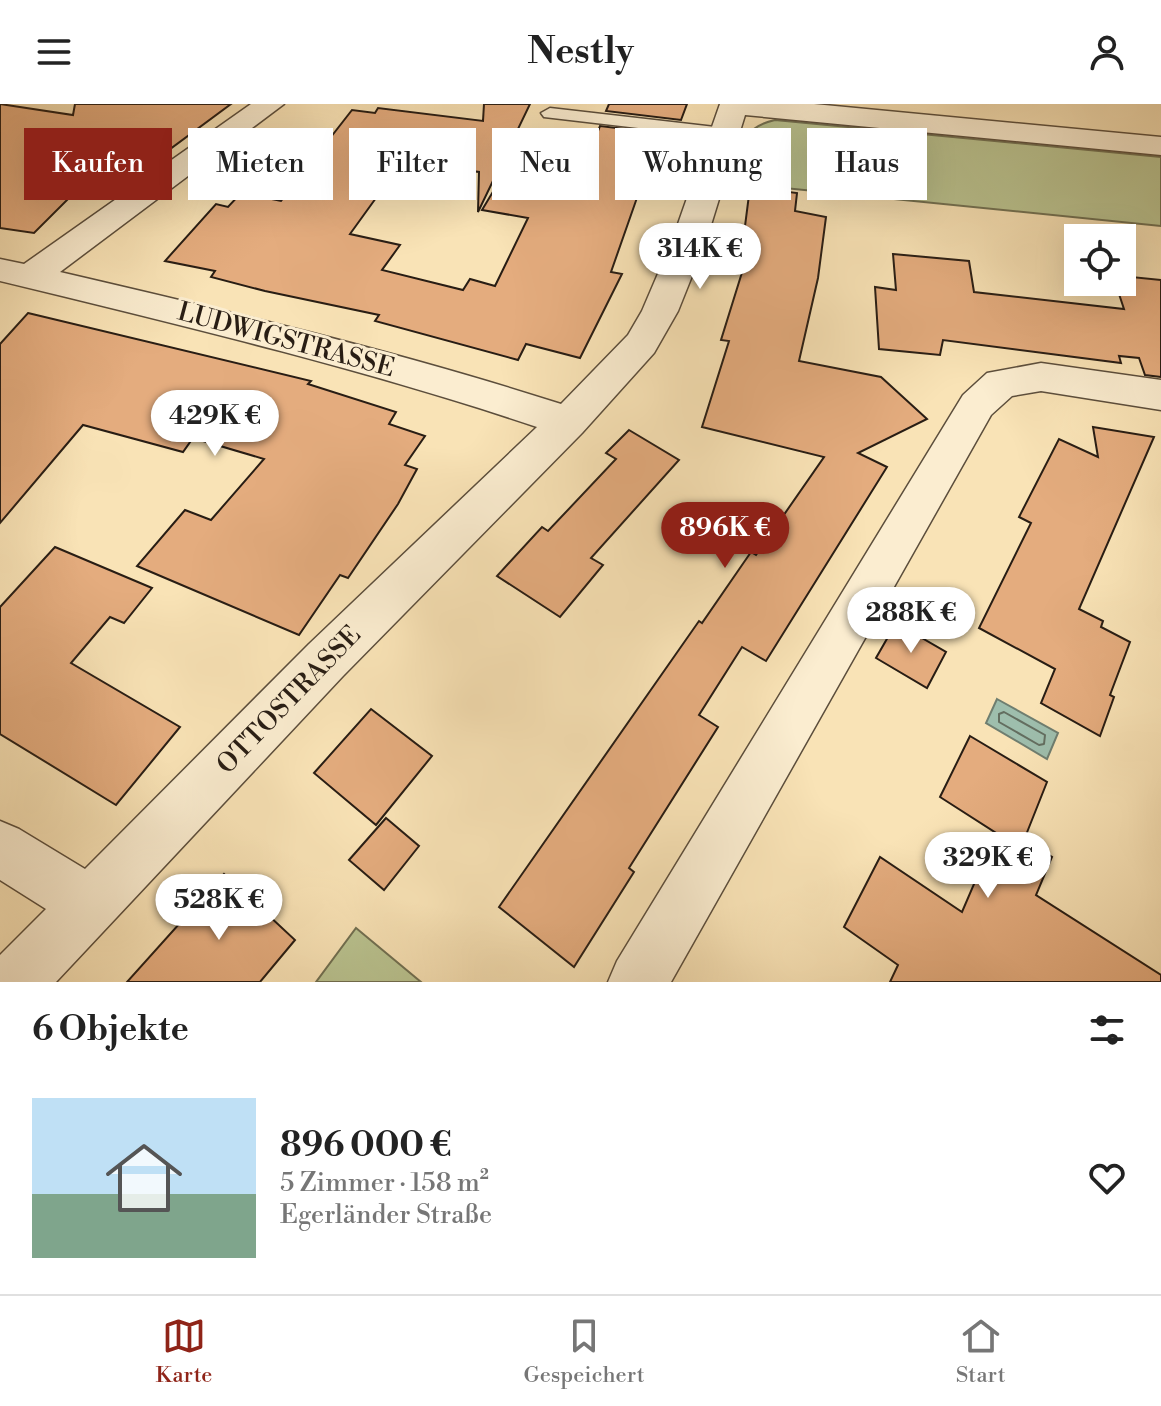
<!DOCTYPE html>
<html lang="de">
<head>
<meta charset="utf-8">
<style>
	body { margin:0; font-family:"Libre Bodoni",serif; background:#f6f6f6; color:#222; height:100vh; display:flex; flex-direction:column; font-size:30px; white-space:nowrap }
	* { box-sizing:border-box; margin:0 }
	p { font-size:26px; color:#767676 }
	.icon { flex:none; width:44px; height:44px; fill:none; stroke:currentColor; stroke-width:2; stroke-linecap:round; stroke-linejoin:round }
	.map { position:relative; height:878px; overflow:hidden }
	.drawer { display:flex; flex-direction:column; background:#fff; flex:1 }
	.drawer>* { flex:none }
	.banner { position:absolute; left:24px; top:24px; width:1114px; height:72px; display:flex; gap:16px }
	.tools { position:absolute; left:1064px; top:120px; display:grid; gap:16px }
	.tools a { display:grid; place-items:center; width:72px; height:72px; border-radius:0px; background:#fff; box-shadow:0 8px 32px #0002; font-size:40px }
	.price { position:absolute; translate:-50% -68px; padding:0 18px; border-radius:28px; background:#fff; color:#222; font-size:26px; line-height:52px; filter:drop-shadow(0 2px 4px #0008) }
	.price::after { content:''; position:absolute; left:50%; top:48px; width:24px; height:18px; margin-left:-12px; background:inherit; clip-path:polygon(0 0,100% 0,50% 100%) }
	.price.active { background:#8f2418; color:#fff }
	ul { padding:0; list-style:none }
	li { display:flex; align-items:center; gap:24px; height:200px; padding:0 32px }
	li span { display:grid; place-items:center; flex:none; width:224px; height:160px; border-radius:0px; color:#555 }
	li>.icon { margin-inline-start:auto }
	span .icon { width:96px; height:96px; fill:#fffc; stroke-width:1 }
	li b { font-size:34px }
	h2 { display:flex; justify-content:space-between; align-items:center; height:96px; padding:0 32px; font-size:34px }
	.chip { padding:0 28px; border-radius:0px; background:#fff; box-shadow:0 8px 32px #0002; font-size:28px; line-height:72px }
	.chip.active { background:#8f2418; color:#fff }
	header { display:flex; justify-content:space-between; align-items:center; height:104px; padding:0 32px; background:#fff; font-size:36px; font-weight:800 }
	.tabs { display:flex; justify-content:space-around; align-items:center; height:112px; border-top:2px solid #e0e0e0; background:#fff; font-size:22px; color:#767676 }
	.tabs a { display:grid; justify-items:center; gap:4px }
	.tabs .active { color:#8f2418 }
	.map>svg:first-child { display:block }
	.green { fill:#bac491; stroke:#717052; stroke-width:2 }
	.water { fill:#9ebead; stroke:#6f7e70; stroke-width:2 }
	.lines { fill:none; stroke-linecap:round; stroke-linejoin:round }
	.shore { stroke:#636e60; stroke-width:2 }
	.building { fill:#e4ac7e; stroke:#281d14; stroke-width:2 }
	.service-casing { stroke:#5c4e3c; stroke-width:3 }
	.minor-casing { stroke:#5c4e3c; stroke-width:3 }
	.service { fill:#fbedd0; fill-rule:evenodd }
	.minor { fill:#fbedd0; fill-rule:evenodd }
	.labels { text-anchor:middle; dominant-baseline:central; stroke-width:6; stroke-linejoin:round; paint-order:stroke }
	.street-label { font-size:26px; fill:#281d14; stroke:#fbedd0 }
</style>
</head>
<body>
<header><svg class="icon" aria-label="menu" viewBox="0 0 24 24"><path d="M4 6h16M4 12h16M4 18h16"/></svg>Nestly<svg class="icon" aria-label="person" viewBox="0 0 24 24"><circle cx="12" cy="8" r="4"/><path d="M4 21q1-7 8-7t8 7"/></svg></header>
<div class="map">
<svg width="1161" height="878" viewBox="0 0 1161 878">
	<rect width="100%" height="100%" fill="#f9e3b6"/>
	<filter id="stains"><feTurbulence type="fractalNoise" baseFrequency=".0025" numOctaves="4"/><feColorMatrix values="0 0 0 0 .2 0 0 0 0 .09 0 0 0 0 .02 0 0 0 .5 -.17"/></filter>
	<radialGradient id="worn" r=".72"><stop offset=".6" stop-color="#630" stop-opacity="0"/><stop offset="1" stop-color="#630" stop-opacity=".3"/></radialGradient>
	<g class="green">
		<path d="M775 16 1161 53V122L736 79C743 46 738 24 775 16Z"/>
		<polygon points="356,824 421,878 316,878"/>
	</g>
	<polygon class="water" points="997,595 1058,629 1047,655 986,619"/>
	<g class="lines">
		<polygon class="shore" points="1004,608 1045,631 1044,640 1039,641 999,618 999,610"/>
	</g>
	<g class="building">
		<polygon points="0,0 73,11 75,0 231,0 135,71 124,66 106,87 80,83 34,129 0,124"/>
		<polygon points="484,0 530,0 478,108 479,68 402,58 350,130 400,141 382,166 463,186 470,175 495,182 528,114 482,106 503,71 574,85 600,22 676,31 657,91 639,88 611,168 622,170 580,254 526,240 518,256 375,217 379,211 265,187 211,173 215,167 165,157 216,100 228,103 241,89 281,97 352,6 375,9 378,4 483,17"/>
		<polygon points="609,0 687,0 681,16 606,7"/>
		<polygon points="750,83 797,89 795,107 826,113 818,174 799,257 881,273 927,315 858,349 887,363 766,557 742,543 699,611 718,623 629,764 634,768 574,863 499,803 699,517 702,519 751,448 756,451 824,353 702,323 729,237 721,236 744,162 740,161"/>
		<polygon points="893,150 969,157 974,188 1124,205 1115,178 1122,178 1122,172 1161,176 1161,273 1145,271 1139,254 1119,252 1121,259 943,236 940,251 879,245 875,183 896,186"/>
		<polygon points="28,209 311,277 308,280 396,308 389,320 425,332 405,361 417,365 398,400 348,474 340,471 299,531 137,462 185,406 211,416 264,355 193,334 183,348 83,321 0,419 0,240"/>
		<polygon points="1093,323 1154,333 1079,505 1103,517 1101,523 1130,538 1110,591 1114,593 1100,632 1041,599 1055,565 979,524 1031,419 1019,413 1059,335 1098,353"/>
		<polygon points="629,326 679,356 591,454 603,461 560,513 497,472 542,423 548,427 616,355 606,349"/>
		<polygon points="55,443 152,484 124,519 110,513 71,559 180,623 116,701 0,630 0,503"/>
		<polygon points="896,519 946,548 927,584 876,554"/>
		<polygon points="371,605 432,652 376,721 314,669"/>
		<polygon points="970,632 1047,678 1024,736 1052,753 1036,791 1161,871 1161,878 890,878 898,861 844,823 880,753 962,808 996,729 940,693"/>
		<polygon points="386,714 419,742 384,786 349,756"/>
		<polygon points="224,770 295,836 260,878 127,878"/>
	</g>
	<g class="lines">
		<defs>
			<polygon id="service" points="550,4 724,24 733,29 724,34 544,13 541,9"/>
			<g id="minor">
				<path d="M251 0H284L60 168C228 207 396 247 561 300L628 231 642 207 672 137 720 0H814L1161 33V51L745 11 706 137 678 207 654 249 582 329 343 572 56 878H0V851L46 805 0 776V717L19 725 85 765 309 540 537 323C361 264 181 221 0 177V155L24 160Z"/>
				<polygon points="1041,259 1161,276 1161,306 1041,287 1012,292 991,311 671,878 608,878 617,857 963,291 987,269"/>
			</g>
		</defs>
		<use href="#service" class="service-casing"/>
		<use href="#minor" class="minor-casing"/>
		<use href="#service" class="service"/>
		<use href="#minor" class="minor"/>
	</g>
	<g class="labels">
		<g class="street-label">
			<text transform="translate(286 236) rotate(15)">LUDWIGSTRASSE</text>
			<text transform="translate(289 596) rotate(-46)">OTTOSTRASSE</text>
		</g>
	</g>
	<rect width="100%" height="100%" filter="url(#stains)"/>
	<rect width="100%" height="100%" fill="url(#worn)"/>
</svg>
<div class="tools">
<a><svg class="icon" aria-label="locate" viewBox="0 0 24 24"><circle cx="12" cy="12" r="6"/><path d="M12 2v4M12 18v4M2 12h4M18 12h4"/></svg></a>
</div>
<b class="price" style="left:700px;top:187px">314K €</b>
<b class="price" style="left:215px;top:354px">429K €</b>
<b class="price active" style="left:725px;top:466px">896K €</b>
<b class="price" style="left:911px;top:551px">288K €</b>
<b class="price" style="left:988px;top:796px">329K €</b>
<b class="price" style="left:219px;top:838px">528K €</b>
<div class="banner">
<a class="chip active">Kaufen</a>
<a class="chip">Mieten</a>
<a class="chip">Filter</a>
<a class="chip">Neu</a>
<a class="chip">Wohnung</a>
<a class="chip">Haus</a>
</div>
</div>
<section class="drawer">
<h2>6 Objekte<svg class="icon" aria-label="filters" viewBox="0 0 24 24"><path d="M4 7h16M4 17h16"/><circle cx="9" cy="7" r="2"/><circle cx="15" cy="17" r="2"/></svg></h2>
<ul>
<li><span style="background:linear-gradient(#bfe0f5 60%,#7fa58c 0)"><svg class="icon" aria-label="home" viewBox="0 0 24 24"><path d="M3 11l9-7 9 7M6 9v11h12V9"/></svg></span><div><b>896 000 €</b><p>5 Zimmer · 158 m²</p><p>Egerländer Straße</p></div><svg class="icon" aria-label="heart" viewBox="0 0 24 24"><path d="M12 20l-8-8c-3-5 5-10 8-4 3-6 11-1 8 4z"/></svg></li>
</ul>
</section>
<nav class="tabs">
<a class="active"><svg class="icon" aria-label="map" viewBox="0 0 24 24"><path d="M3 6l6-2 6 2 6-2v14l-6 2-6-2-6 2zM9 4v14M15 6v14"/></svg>Karte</a>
<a><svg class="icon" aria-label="saved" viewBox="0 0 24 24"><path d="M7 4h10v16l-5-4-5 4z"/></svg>Gespeichert</a>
<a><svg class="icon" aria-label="home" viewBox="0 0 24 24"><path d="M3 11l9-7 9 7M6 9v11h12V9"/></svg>Start</a>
</nav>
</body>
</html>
